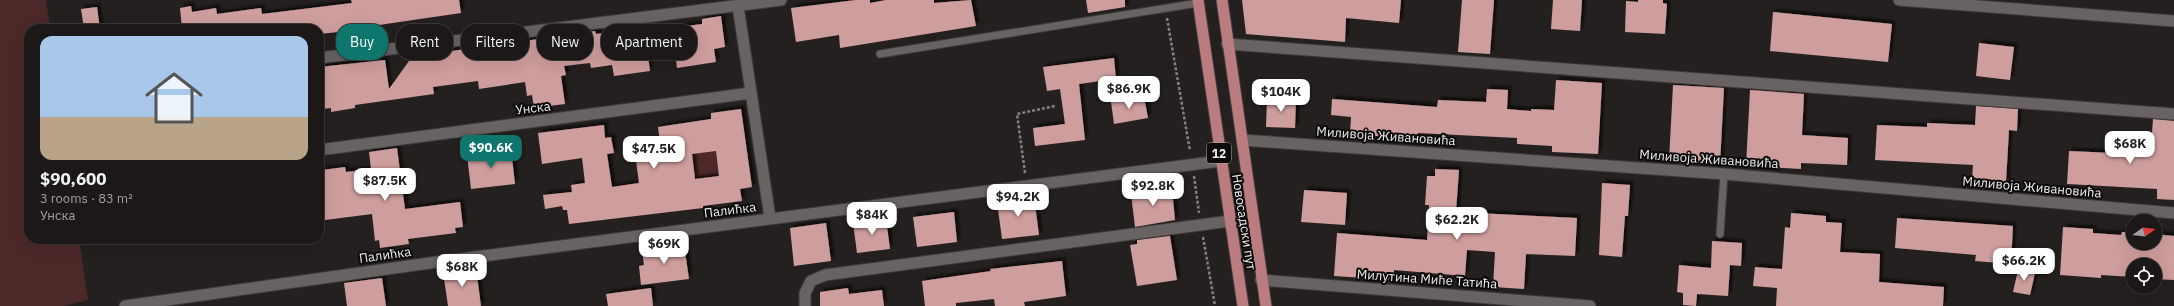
<!DOCTYPE html>
<html lang="en">
<head>
<meta charset="utf-8">
<style>
	body { margin:0; font-family:"IBM Plex Sans",sans-serif; background:#292525; color:#f1f3f6; height:100vh; display:flex; flex-direction:column; font-size:15px; white-space:nowrap }
	* { box-sizing:border-box; margin:0 }
	p { font-size:13px; color:#a0a0a2 }
	.icon { flex:none; width:22px; height:22px; fill:none; stroke:currentColor; stroke-width:2; stroke-linecap:round; stroke-linejoin:round }
	.map { position:relative; flex:1; overflow:hidden }
	.details { position:absolute; left:24px; top:24px; width:300px; height:220px; display:flex; flex-direction:column; background:#1c1818; border-radius:16px; box-shadow:0 4px 16px #0002,0 0 0 1px #3a3737 }
	.details>* { flex:none }
	.banner { position:absolute; left:336px; top:24px; width:380px; height:36px; display:flex; gap:8px }
	.needle { width:26px; rotate:76deg }
	.buttons { position:absolute; left:2126px; top:214px; display:grid; gap:8px }
	.buttons a { display:grid; place-items:center; width:36px; height:36px; border-radius:50%; background:#1c1818; box-shadow:0 4px 16px #0002,0 0 0 1px #3a3737; font-size:20px }
	.price { position:absolute; translate:-50% -34px; padding:0 9px; border-radius:8px; background:#fff; color:#222; font-size:13px; line-height:26px; filter:drop-shadow(0 1px 2px #0008) }
	.price::after { content:''; position:absolute; left:50%; top:24px; width:12px; height:9px; margin-left:-6px; background:inherit; clip-path:polygon(0 0,100% 0,50% 100%) }
	.price.active { background:#0f766e; color:#fff }
	ul { padding:0; list-style:none }
	li { display:grid; align-content:center; gap:8px; height:212px; padding:0 16px }
	li span { display:grid; place-items:center; height:124px; border-radius:12px; color:#555 }
	li>.icon { margin-inline-start:auto }
	span .icon { width:72px; height:72px; fill:#fffc; stroke-width:1 }
	li b { font-size:17px }
	.chip { padding:0 14px; border-radius:16px; background:#1c1818; box-shadow:0 4px 16px #0002,0 0 0 1px #3a3737; font-size:14px; line-height:36px }
	.chip.active { background:#0f766e; color:#fff }
	.map>svg:first-child { display:block }
	.green { fill:#4d2829 }
	.building { fill:#ce9d9d; fill-rule:evenodd; filter:url(#shadow) }
	.lines { fill:none; stroke-linecap:round; stroke-linejoin:round }
	.service-casing { stroke:#403c3c; stroke-width:9 }
	.minor-casing { stroke:#403c3c; stroke-width:13 }
	.primary-casing { stroke:#403c3c; stroke-width:13 }
	.path { stroke:#858181; stroke-width:2.5; stroke-dasharray:3 2; stroke-linecap:butt }
	.service { stroke:#686262; stroke-width:7 }
	.minor { stroke:#686262; stroke-width:11 }
	.primary { stroke:#ba7c7f; stroke-width:11 }
	.labels { text-anchor:middle; dominant-baseline:central; stroke-width:4; stroke-linejoin:round; paint-order:stroke }
	.shield { fill:#0c0a0a; stroke:#aba8a8; stroke-width:1 }
	.shield-label { font-size:12px; font-weight:bold; fill:#efecec }
	.street-label { font-size:13px; fill:#efecec; stroke:#0c0a0a }
</style>
</head>
<body>
<div class="map">
<svg width="2174" height="306" viewBox="0 0 2174 306">
	<defs>
		<filter id="shadow"><feDropShadow dx="3.5" dy="-3.5" stdDeviation="1" flood-color="#0009"/></filter>
	</defs>
	<rect width="100%" height="100%" fill="#252020"/>
	<g class="green">
		<polygon points="0,0 46,0 50,29 29,29 29,239 79,239 88,300 63,306 0,306"/>
		<polygon points="713,131 717,160 747,157 749,172 695,178 695,176 677,178 674,156"/>
	</g>
	<g class="building">
		<polygon points="351,0 459,0 461,13 379,25 379,28 319,34 319,29 182,29 180,8 191,6 192,12 216,8 217,14 261,8 262,14 352,3"/>
		<polygon points="856,0 870,0 870,3 886,0 934,0 934,3 971,0 976,26 840,48 839,35 796,42 791,8"/>
		<polygon points="1086,0 1125,0 1125,7 1088,13"/>
		<polygon points="1242,0 1401,0 1399,23 1346,18 1345,42 1246,34"/>
		<polygon points="1462,0 1494,0 1490,54 1458,52"/>
		<polygon points="1553,0 1582,0 1580,31 1551,29"/>
		<polygon points="1638,0 1663,0 1663,3 1667,4 1665,34 1625,32 1626,1 1638,2"/>
		<polygon points="97,7 100,29 84,29 81,9"/>
		<polygon points="1773,12 1892,24 1888,62 1770,51"/>
		<polygon points="721,16 725,47 714,49 716,62 677,68 672,28 702,24 702,19"/>
		<polygon points="644,28 650,71 614,76 612,65 591,68 590,63 564,66 566,75 561,76 565,104 534,108 532,95 527,96 525,82 479,89 478,81 433,87 434,94 355,105 355,108 331,112 331,108 322,109 319,87 319,67 385,60 389,89 409,61 447,56 446,52 471,48 472,51 485,49 485,53 518,48 517,42 595,31 596,34"/>
		<polygon points="1979,43 2014,47 2010,80 1976,76"/>
		<polygon points="1114,58 1116,79 1079,84 1085,140 1035,146 1033,128 1065,124 1060,89 1047,91 1043,67"/>
		<polygon points="1556,80 1602,83 1598,154 1552,152 1552,146 1517,144 1517,138 1418,133 1417,139 1350,134 1351,117 1331,115 1332,99 1437,107 1438,100 1486,102 1487,89 1508,90 1507,109 1531,111 1531,109 1554,110"/>
		<polygon points="1673,85 1724,88 1720,164 1669,161"/>
		<polygon points="1750,90 1804,94 1802,135 1848,138 1847,165 1801,163 1801,169 1746,166"/>
		<polygon points="1144,97 1148,118 1114,124 1111,102"/>
		<polygon points="1267,98 1296,99 1295,128 1266,127"/>
		<polygon points="1976,106 2018,109 2017,131 2009,130 2006,182 1972,180 1973,165 1875,160 1877,125 1927,127 1927,123 1975,125"/>
		<path d="M741 109 752 187 740 189 742 201 703 206V208L569 224 567 210H563L562 206 545 209 543 195 572 192 571 185 585 183 582 158 542 164 538 133 604 125 605 138 611 137 614 153 607 154 612 187 639 183 636 161 662 158 658 127 711 119V113ZM716 151 719 176 695 179 692 154Z"/>
		<polygon points="2153,119 2174,121 2174,200 2157,199 2157,189 2067,184 2069,151 2113,153 2113,145 2151,147"/>
		<polygon points="397,148 405,209 460,202 463,227 455,228 456,233 408,239 409,244 380,248 379,240 375,241 372,214 325,220 321,194 325,193 322,170 345,167 346,172 371,169 369,152"/>
		<polygon points="511,149 515,184 471,189 467,155"/>
		<polygon points="1435,169 1459,170 1456,212 1577,218 1575,256 1526,254 1524,289 1493,287 1495,252 1467,250 1465,276 1394,270 1394,280 1334,276 1337,233 1427,240 1429,205 1425,205 1427,176 1435,176"/>
		<polygon points="1602,183 1630,185 1628,216 1625,216 1622,257 1599,255"/>
		<polygon points="1172,189 1175,220 1135,227 1131,194"/>
		<polygon points="1304,190 1347,193 1345,225 1301,222"/>
		<polygon points="1034,197 1039,235 1002,239 997,202"/>
		<polygon points="954,212 957,242 917,247 913,217"/>
		<polygon points="1791,213 1826,216 1826,222 1842,223 1840,252 1880,254 1879,282 1944,287 1943,306 1776,306 1777,288 1753,286 1755,267 1782,269 1785,227 1790,228"/>
		<polygon points="1897,218 2013,226 2011,264 1975,261 1976,255 1895,248"/>
		<polygon points="886,219 890,249 857,253 853,223"/>
		<polygon points="826,223 831,261 794,266 790,228"/>
		<polygon points="2063,227 2093,229 2093,233 2121,235 2122,232 2133,232 2133,243 2155,243 2155,234 2174,236 2174,280 2155,279 2155,265 2133,265 2133,277 2101,275 2101,278 2060,275"/>
		<polygon points="1170,236 1177,280 1137,286 1130,245 1137,244 1137,240"/>
		<polygon points="1712,241 1742,243 1741,266 1730,265 1728,296 1697,294 1696,306 1683,305 1683,293 1677,292 1679,265 1711,268"/>
		<polygon points="684,244 689,279 641,285 639,266 644,265 642,250"/>
		<polygon points="1062,261 1066,296 1024,302 1025,306 995,306 994,299 956,303 956,306 925,306 922,281 991,271 990,269"/>
		<polygon points="476,268 481,306 448,306 443,272"/>
		<polygon points="2018,270 2035,273 2030,295 2013,292"/>
		<polygon points="382,278 386,306 347,306 344,283"/>
		<polygon points="651,288 653,306 608,306 606,294"/>
		<polygon points="848,288 849,294 882,290 884,306 820,306 820,292"/>
	</g>
	<g class="lines">
		<defs>
			<g id="service">
				<polyline points="880,54 1198,3"/>
				<polyline points="1720,234 1724,174"/>
			</g>
			<g id="minor">
				<polyline points="1899,0 2174,21"/>
				<polyline points="738,6 770,218"/>
				<polyline points="1227,44 2174,114"/>
				<polyline points="319,58 781,0"/>
				<polyline points="1242,140 1724,174 2174,213"/>
				<polyline points="319,150 751,93"/>
				<polyline points="1261,280 1590,306"/>
				<polyline points="125,306 444,261 1220,161"/>
				<polyline points="805,306 805,293 811,281 825,275 1230,221"/>
			</g>
			<g id="primary">
				<polyline points="1198,0 1243,306"/>
				<polyline points="1222,0 1266,306"/>
			</g>
		</defs>
		<use href="#service" class="service-casing"/>
		<use href="#minor" class="minor-casing"/>
		<use href="#primary" class="primary-casing"/>
		<g class="path">
			<polyline points="1167,18 1190,151"/>
			<polyline points="1025,173 1017,114 1055,106"/>
			<polyline points="1194,176 1199,213"/>
			<polyline points="1203,237 1215,306"/>
		</g>
		<use href="#service" class="service"/>
		<use href="#minor" class="minor"/>
		<use href="#primary" class="primary"/>
	</g>
	<g class="labels">
		<rect class="shield" x="1207" y="143" width="24" height="20" rx="3"/>
		<g class="shield-label">
			<text x="1219" y="153">12</text>
		</g>
		<g class="street-label">
			<text transform="translate(533 108) rotate(-7)">Унска</text>
			<text transform="translate(1386 136) rotate(4)">Миливоја Живановића</text>
			<text transform="translate(1709 159) rotate(4)">Миливоја Живановића</text>
			<text transform="translate(2032 187) rotate(5)">Миливоја Живановића</text>
			<text transform="translate(730 210) rotate(-7)">Палићка</text>
			<text transform="translate(1244 222) rotate(81)">Новосадски пут</text>
			<text transform="translate(385 255) rotate(-8)">Палићка</text>
			<text transform="translate(1427 279) rotate(4)">Милутина Миће Татића</text>
		</g>
	</g>
</svg>
<div class="buttons">
<a><svg class="needle" viewBox="-14 -14 28 28"><path d="M0-13l5 13h-10z" fill="#e53935"/><path d="M0 13l5-13h-10z" fill="#a0a0a2"/></svg></a>
<a><svg class="icon" aria-label="locate" viewBox="0 0 24 24"><circle cx="12" cy="12" r="6"/><path d="M12 2v4M12 18v4M2 12h4M18 12h4"/></svg></a>
</div>
<b class="price" style="left:1129px;top:110px">$86.9K</b>
<b class="price" style="left:1281px;top:113px">$104K</b>
<b class="price" style="left:2130px;top:165px">$68K</b>
<b class="price active" style="left:491px;top:169px">$90.6K</b>
<b class="price" style="left:654px;top:170px">$47.5K</b>
<b class="price" style="left:385px;top:202px">$87.5K</b>
<b class="price" style="left:1153px;top:207px">$92.8K</b>
<b class="price" style="left:1018px;top:218px">$94.2K</b>
<b class="price" style="left:872px;top:236px">$84K</b>
<b class="price" style="left:1457px;top:241px">$62.2K</b>
<b class="price" style="left:664px;top:265px">$69K</b>
<b class="price" style="left:2024px;top:282px">$66.2K</b>
<b class="price" style="left:462px;top:288px">$68K</b>
<div class="banner">
<a class="chip active">Buy</a>
<a class="chip">Rent</a>
<a class="chip">Filters</a>
<a class="chip">New</a>
<a class="chip">Apartment</a>
</div>
<section class="details">
<ul>
<li><span style="background:linear-gradient(#a9c7e8 65%,#b9a48a 0)"><svg class="icon" aria-label="home" viewBox="0 0 24 24"><path d="M3 11l9-7 9 7M6 9v11h12V9"/></svg></span><div><b>$90,600</b><p>3 rooms · 83 m²</p><p>Унска</p></div></li>
</ul>
</section>
</div>
</body>
</html>
